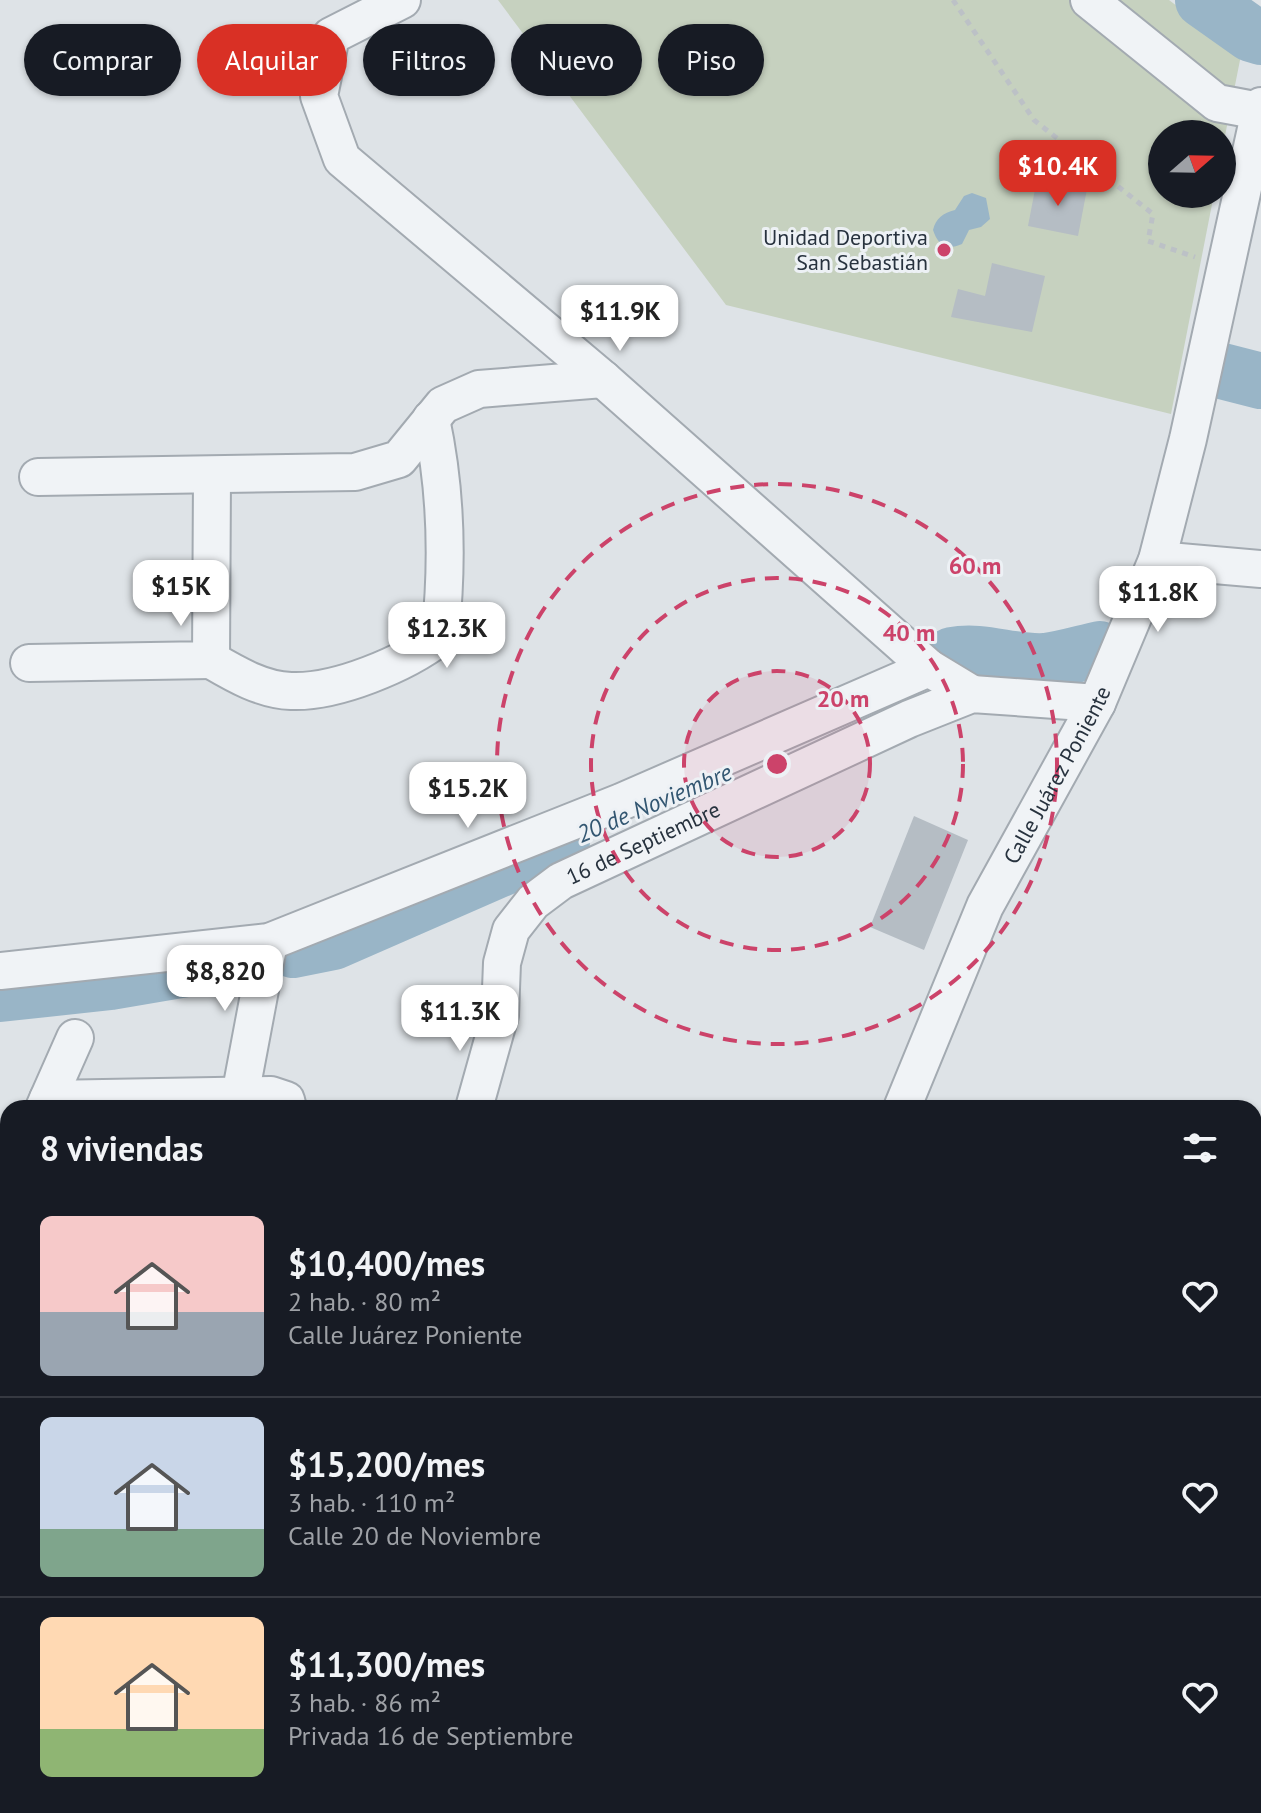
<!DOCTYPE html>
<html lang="es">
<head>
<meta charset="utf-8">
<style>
	body { margin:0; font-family:"PT Sans",sans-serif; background:#242831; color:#f1f3f6; height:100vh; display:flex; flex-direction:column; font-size:30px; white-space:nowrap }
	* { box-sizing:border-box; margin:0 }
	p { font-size:26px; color:#9ea1a6 }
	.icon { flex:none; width:44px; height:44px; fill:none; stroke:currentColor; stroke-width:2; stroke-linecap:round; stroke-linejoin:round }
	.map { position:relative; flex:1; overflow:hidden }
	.drawer { position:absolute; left:0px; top:1100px; width:1262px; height:714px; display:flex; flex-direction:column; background:#171b24; border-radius:24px 24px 0 0; box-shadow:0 2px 6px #0004 }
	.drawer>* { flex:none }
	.guide { position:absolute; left:24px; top:24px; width:800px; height:72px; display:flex; gap:16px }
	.needle { width:52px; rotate:70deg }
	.fabs { position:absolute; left:1148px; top:120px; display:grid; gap:16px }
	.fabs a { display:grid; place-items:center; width:88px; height:88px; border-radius:50%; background:#171b24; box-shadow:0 2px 6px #0004; font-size:40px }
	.price { position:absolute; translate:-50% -68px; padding:0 18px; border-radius:16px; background:#fff; color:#222; font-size:26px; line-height:52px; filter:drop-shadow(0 2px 4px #0008) }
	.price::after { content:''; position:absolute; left:50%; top:48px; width:24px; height:18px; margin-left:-12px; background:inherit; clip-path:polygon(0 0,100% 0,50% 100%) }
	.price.selected { background:#d93025; color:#fff }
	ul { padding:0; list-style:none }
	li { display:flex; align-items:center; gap:24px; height:200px; padding:0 40px }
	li+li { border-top:2px solid #363941 }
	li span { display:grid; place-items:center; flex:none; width:224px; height:160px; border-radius:12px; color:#555 }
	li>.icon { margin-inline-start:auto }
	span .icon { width:96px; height:96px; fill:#fffc; stroke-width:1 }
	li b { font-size:34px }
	h2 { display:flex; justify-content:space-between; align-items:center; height:96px; padding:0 40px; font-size:34px }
	.pill { padding:0 28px; border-radius:36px; background:#171b24; box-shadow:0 2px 6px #0004; font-size:28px; line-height:72px }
	.pill.selected { background:#d93025; color:#fff }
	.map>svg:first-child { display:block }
	.green { fill:#c6d1bf }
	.water { fill:#99b5c7 }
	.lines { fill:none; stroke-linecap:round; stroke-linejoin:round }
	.river { stroke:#99b5c7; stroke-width:56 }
	.building { fill:#b5bdc4 }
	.minor-casing { stroke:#a3aab1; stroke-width:40 }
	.path { stroke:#bcc1c6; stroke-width:5; stroke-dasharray:6 6; stroke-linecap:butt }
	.minor { stroke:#f0f3f6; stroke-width:36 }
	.ring { fill:none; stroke:#cc436a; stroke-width:4; stroke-dasharray:14 10 }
	.poi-dot { fill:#cc436a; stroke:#edf1f5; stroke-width:3 }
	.labels { text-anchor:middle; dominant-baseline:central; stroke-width:6; stroke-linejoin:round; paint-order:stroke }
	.poi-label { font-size:22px; fill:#27323e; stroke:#edf1f5; text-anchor:end }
	.street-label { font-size:22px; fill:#27323e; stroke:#edf1f5 }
	.water-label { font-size:24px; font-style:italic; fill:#325671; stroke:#edf1f5 }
	.centre { fill:#cc436a; stroke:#edf1f5; stroke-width:4 }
	.ring-label { font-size:24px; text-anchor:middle; font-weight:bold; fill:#cc436a; stroke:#edf1f5; stroke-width:6; stroke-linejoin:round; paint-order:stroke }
</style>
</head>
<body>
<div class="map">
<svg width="1261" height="1813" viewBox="0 0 1261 1813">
	<rect width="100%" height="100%" fill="#dee3e7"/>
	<polygon class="green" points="498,0 1169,0 1241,55 1222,151 1222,134 1162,134 1162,194 1214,194 1171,414 726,305"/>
	<path class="water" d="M972 193 986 198 990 219 981 227 969 230 962 244C946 251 938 245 933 230 936 218 943 213 955 210L964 196Z"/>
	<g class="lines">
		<g class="river">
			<polyline points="1203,0 1251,34 1261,37"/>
			<polyline points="1218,370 1261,381"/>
			<path d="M952 655C984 649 1012 663 1045 661 1063 659 1082 653 1100 649"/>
			<polyline points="293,950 333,942 562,842"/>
			<polyline points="0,994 111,982 240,960"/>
		</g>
	</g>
	<g class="building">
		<polygon points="1037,179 1087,189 1078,236 1028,226"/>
		<polygon points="992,263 1045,276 1032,332 951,317 958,289 985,296"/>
		<polygon points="914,816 968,840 924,950 870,927"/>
	</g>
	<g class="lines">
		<defs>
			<g id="minor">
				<polyline points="402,0 331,36 319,96 342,159 603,379 929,668 972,694"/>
				<polyline points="1089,0 1217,103 1260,111"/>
				<polyline points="38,477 355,472 399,459 443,405 479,389 603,379"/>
				<polyline points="1157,560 1261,569"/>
				<path d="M211 660C235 674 262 690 291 691 336 693 405 664 440 637 448 563 447 493 431 419"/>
				<polyline points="29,663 211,660 212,476"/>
				<polyline points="0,971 269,942 621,802 929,668"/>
				<polyline points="240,1096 269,942"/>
				<polyline points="48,1099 271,1095 286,1100 288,1108"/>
				<polyline points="44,1108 75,1038"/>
				<path id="s1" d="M474 1108 500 1015 502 963 511 930 533 902 561 881 909 719 972 694 1097 703"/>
				<path id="s2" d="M902 1108 985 906 1097 703 1157 560 1188 439 1261 106"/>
				<polyline points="0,1220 8,1200"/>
				<polyline points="1254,1258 1261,1260"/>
				<polyline points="0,1370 8,1370"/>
				<polyline points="0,1653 8,1653"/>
				<polyline points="625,1813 628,1806"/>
			</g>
		</defs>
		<use href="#minor" class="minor-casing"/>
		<polyline class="path" points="953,0 1034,120 1153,214 1148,241 1195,257"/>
		<use href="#minor" class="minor"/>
	</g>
	<circle cx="777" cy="764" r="93" fill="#cc436a" fill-opacity=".12"/>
	<g class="ring">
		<circle cx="777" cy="764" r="93"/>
		<circle cx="777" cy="764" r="186"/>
		<circle cx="777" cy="764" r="280"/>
	</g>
	<circle class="poi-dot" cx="944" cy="250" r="8"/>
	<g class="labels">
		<g class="poi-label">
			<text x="928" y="237">Unidad Deportiva<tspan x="928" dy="25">San Sebastián</tspan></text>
		</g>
		<g class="street-label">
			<text stroke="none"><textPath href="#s2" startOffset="368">Calle Juárez Poniente</textPath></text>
			<text stroke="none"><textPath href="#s1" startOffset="344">16 de Septiembre</textPath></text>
		</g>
		<g class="water-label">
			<text transform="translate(654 803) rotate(-23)">20 de Noviembre</text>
		</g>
	</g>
	<circle cx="777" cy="764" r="12" class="centre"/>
	<g class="ring-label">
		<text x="975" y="574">60 m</text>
		<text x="909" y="641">40 m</text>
		<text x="843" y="707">20 m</text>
	</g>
</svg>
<div class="fabs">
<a><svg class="needle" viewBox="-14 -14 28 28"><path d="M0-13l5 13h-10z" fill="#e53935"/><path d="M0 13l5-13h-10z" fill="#9ea1a6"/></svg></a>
</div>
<b class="price selected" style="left:1058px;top:208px">$10.4K</b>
<b class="price" style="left:620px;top:353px">$11.9K</b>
<b class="price" style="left:181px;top:628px">$15K</b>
<b class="price" style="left:1158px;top:634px">$11.8K</b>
<b class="price" style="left:447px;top:670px">$12.3K</b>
<b class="price" style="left:468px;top:830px">$15.2K</b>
<b class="price" style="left:225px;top:1013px">$8,820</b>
<b class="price" style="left:460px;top:1053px">$11.3K</b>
<div class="guide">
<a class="pill">Comprar</a>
<a class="pill selected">Alquilar</a>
<a class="pill">Filtros</a>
<a class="pill">Nuevo</a>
<a class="pill">Piso</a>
</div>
<section class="drawer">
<h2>8 viviendas<svg class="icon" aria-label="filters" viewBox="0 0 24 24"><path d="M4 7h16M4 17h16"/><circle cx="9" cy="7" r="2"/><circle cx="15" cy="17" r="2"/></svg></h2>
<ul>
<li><span style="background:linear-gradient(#f6c9c9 60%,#9aa5b1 0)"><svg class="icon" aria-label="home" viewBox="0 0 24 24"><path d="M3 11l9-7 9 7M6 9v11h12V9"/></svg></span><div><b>$10,400/mes</b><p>2 hab. · 80 m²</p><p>Calle Juárez Poniente</p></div><svg class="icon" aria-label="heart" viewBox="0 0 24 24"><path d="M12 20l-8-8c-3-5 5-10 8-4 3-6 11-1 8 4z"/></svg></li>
<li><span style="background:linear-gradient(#c9d6e8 70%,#7fa58c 0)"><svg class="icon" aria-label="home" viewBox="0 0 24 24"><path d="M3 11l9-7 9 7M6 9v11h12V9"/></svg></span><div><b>$15,200/mes</b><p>3 hab. · 110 m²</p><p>Calle 20 de Noviembre</p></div><svg class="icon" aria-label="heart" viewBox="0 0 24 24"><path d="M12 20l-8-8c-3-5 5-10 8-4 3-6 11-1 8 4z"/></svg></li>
<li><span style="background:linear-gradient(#ffd9b3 70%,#8fb573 0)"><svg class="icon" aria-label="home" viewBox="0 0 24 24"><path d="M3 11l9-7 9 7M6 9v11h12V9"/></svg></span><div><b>$11,300/mes</b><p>3 hab. · 86 m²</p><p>Privada 16 de Septiembre</p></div><svg class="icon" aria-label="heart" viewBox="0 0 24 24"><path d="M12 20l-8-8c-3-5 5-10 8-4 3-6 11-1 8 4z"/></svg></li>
</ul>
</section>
</div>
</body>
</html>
